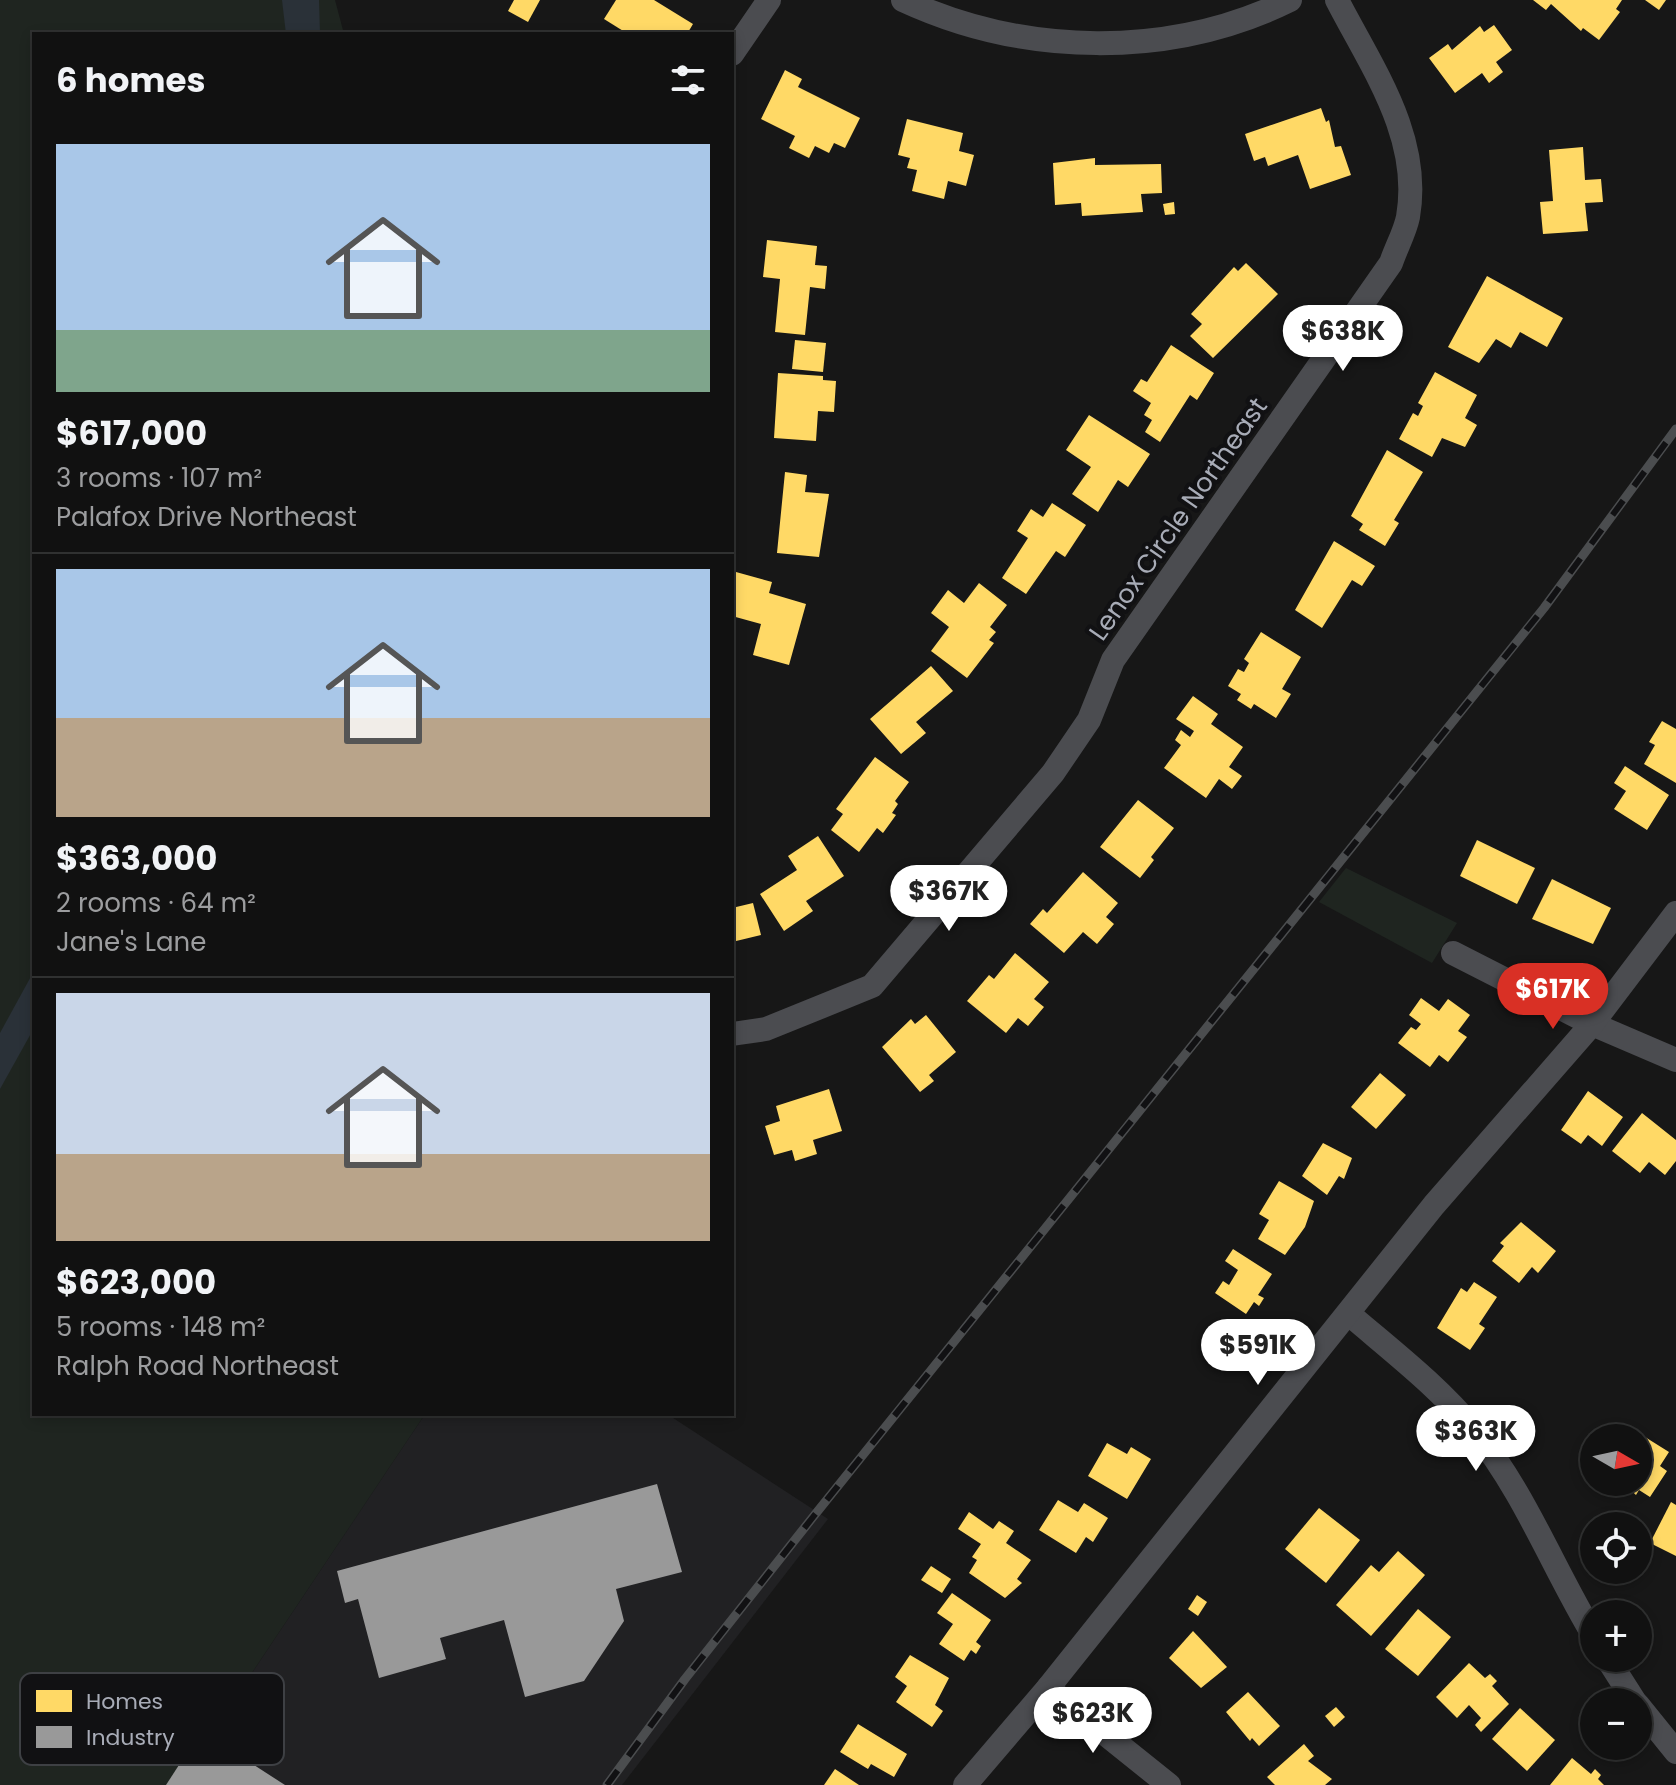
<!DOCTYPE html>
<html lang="en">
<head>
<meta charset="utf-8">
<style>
	body { margin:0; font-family:Poppins,sans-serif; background:#1a1a1a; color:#f1f3f6; height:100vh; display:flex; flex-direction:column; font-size:30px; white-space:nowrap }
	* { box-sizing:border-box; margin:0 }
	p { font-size:26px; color:#9c9d9f }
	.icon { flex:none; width:44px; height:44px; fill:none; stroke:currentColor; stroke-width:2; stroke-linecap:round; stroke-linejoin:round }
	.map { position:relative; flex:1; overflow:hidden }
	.panel { position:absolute; left:32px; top:32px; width:702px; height:1384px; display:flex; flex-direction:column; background:#111; border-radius:0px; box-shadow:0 4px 12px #0003,0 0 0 2px #303131 }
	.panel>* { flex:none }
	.needle { width:52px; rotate:99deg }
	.buttons { position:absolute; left:1580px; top:1424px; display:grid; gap:16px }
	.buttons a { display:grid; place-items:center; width:72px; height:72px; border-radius:50%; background:#111; box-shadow:0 4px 12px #0003,0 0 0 2px #303131; font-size:40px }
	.price { position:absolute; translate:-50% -68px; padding:0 18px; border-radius:28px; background:#fff; color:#222; font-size:26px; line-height:52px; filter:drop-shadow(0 2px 4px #0008) }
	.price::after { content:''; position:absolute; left:50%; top:48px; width:24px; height:18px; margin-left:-12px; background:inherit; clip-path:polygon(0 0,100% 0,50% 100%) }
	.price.active { background:#d93025; color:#fff }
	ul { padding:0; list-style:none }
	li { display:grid; align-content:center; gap:16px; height:424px; padding:0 24px }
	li+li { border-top:2px solid #303131 }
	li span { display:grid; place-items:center; height:248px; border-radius:0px; color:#555 }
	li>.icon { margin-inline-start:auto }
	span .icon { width:144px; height:144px; fill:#fffc; stroke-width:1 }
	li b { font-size:34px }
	h2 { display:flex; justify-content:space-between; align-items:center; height:96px; padding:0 24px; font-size:34px }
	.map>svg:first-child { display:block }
	.built { fill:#212123 }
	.green { fill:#1f2520 }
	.water { fill:#2a3138 }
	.homes { fill:#ffd966 }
	.industry { fill:#999 }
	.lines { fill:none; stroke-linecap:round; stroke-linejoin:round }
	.minor { stroke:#4b4c50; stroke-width:24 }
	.rail-casing { stroke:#4b4d4f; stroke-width:9 }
	.rail { stroke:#111113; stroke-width:6; stroke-dasharray:18; stroke-linecap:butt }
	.labels { text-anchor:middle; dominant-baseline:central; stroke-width:8; stroke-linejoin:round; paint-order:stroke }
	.street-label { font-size:26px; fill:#a8acb7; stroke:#111113 }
	.key { fill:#111113; stroke:#3e4044; stroke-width:2 }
	.key-label { font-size:22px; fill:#a8acb7 }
</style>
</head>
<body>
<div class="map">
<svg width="1676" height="1785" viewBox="0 0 1676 1785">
	<rect width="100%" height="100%" fill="#171717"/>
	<polygon class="built" points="425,1414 667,1414 828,1519 622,1785 177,1785"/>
	<g class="green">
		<polygon points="0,0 335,0 344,34 34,34 34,1414 425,1414 177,1785 0,1785"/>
		<polygon points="1346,868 1457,923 1432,963 1319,902"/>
	</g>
	<g class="water">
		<polygon points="282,0 319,0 320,34 286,34"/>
		<polygon points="34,971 34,1028 0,1089 0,1033"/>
	</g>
	<g class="homes">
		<polygon points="514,0 540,0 528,22 508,11"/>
		<polygon points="616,0 654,0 693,24 687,34 628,34 604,19"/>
		<polygon points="1533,0 1622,0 1616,9 1620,12 1599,40 1583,28 1581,31 1551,4 1546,10"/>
		<polygon points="1645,0 1666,0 1659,10"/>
		<polygon points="1494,25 1512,50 1496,62 1503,72 1489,83 1482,73 1455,93 1429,58 1448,44 1452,50 1480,26 1484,32"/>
		<polygon points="785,70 802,79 798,87 860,118 845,148 834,143 829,153 815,146 809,158 789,148 795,136 761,119"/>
		<polygon points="1321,108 1326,122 1329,120 1335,147 1341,146 1351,175 1310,189 1298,155 1268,166 1265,157 1254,161 1245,134"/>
		<polygon points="907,119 963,133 959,151 974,155 966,186 948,181 944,199 912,191 917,170 907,168 910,158 898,155"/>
		<polygon points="1583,147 1585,180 1601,179 1603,202 1585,203 1588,231 1543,234 1540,202 1553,201 1549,150"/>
		<polygon points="1095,158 1095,165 1161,164 1162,193 1141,194 1143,212 1082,216 1081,203 1055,205 1053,163"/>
		<polygon points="1174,202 1175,214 1165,215 1163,204"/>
		<polygon points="767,240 817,246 815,265 827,266 825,289 810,287 805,335 775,332 780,279 763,277"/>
		<polygon points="1246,263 1278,294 1213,358 1190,336 1202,324 1191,314 1234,267 1238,271"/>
		<polygon points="1487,276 1563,318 1547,347 1520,332 1511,348 1496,339 1479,363 1448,347"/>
		<polygon points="795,340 826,343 823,372 792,369"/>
		<polygon points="1171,345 1214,373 1197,400 1190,395 1160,442 1145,432 1152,420 1144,415 1151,403 1133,391 1141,379 1147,382"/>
		<polygon points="1435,372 1477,395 1465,418 1477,425 1465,447 1442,438 1432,457 1399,439 1413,413 1418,416 1423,406 1418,403"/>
		<polygon points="778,373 823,376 823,380 836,381 834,412 818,411 816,441 774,438"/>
		<polygon points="1089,415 1150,454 1128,487 1118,480 1098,512 1072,494 1091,467 1066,450"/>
		<polygon points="1387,450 1423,472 1394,520 1399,523 1385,546 1359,530 1363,524 1351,516"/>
		<polygon points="785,472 807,475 805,492 829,494 819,557 777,553"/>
		<polygon points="1052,503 1086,525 1065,557 1056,551 1026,594 1002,578 1028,538 1017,531 1031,509 1043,517"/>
		<polygon points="1334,541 1375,566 1362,586 1352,580 1322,628 1295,610"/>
		<polygon points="736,572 772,582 769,593 806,604 789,665 753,655 761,624 732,616"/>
		<polygon points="979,583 1007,605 990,627 996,632 989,640 994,643 967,678 931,651 949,627 931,613 948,590 964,603"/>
		<polygon points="1261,632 1301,657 1282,689 1291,694 1276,718 1254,704 1251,709 1237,700 1241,694 1228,686 1238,669 1244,672 1249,663 1244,659"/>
		<polygon points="931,666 953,691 916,722 926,733 901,754 870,719"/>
		<polygon points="1193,696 1218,714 1211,724 1243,747 1229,767 1242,776 1232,789 1219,779 1206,798 1164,768 1181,745 1175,740 1181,730 1190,737 1194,731 1176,719"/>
		<polygon points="1662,721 1676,729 1676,783 1644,764 1655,745 1649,742"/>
		<polygon points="875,757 909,782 895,801 898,804 892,813 896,815 883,833 877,828 859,852 831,830 843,814 836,809"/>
		<polygon points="1625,766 1669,795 1647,830 1614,809 1626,791 1614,783"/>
		<polygon points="1138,800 1174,828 1151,857 1154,860 1140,878 1100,847"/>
		<polygon points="818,836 844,876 806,901 813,911 784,931 760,894 797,870 788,856"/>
		<polygon points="1477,840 1535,868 1517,904 1460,876"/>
		<polygon points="1083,872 1118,903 1106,917 1114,924 1097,944 1083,932 1064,953 1030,924 1043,909 1047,913"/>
		<polygon points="1552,879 1611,908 1593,944 1532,919"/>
		<polygon points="753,903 761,935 732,942 732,908"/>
		<polygon points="1015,953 1049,982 1034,999 1044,1007 1028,1026 1018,1018 1006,1033 967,1001 989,975 994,979"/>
		<polygon points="1421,998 1439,1011 1448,999 1470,1015 1458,1031 1467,1037 1448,1062 1439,1055 1430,1067 1398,1043 1411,1027 1416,1030 1421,1024 1409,1015"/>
		<polygon points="926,1015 956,1052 929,1075 934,1081 920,1092 882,1047 911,1019 915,1024"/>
		<polygon points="1380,1073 1406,1095 1376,1129 1351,1107"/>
		<polygon points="829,1089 842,1131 813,1140 817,1154 795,1161 792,1150 774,1155 765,1126 780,1121 776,1106"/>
		<polygon points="1588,1091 1623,1117 1602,1146 1588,1135 1581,1144 1561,1130"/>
		<polygon points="1642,1113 1676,1140 1676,1161 1665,1175 1649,1162 1640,1173 1612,1151"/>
		<polygon points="1323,1143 1352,1158 1344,1179 1339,1176 1327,1195 1302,1176"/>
		<polygon points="1279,1181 1314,1201 1305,1227 1285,1255 1258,1239 1269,1220 1259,1214"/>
		<polygon points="1521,1222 1556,1251 1538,1273 1532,1267 1519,1283 1492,1261 1504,1246 1500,1243"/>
		<polygon points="1233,1249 1272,1274 1258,1295 1264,1298 1259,1306 1254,1302 1246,1314 1215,1293 1223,1281 1229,1285 1238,1270 1225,1261"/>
		<polygon points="1474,1282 1497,1297 1479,1324 1485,1328 1470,1350 1437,1328 1461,1288 1467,1292"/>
		<polygon points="1645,1437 1669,1452 1660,1466 1667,1471 1650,1497 1639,1490 1636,1495 1622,1482 1638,1482 1638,1448"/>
		<polygon points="1107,1443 1127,1454 1131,1447 1151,1459 1127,1499 1088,1476"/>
		<polygon points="1058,1500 1078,1512 1084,1503 1108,1518 1093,1542 1086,1537 1076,1553 1039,1530"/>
		<polygon points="1671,1502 1676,1505 1676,1556 1650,1543"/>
		<polygon points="1319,1508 1360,1540 1326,1583 1285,1549"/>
		<polygon points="969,1512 993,1529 999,1521 1014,1531 1006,1543 1031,1560 1017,1579 1022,1583 1005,1598 969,1573 977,1560 972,1557 981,1544 958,1529"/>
		<polygon points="1398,1551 1425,1575 1371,1636 1336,1605 1371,1565 1379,1572"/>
		<polygon points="931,1566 951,1579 942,1593 921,1580"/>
		<polygon points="952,1593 991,1620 976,1642 981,1646 976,1654 971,1650 964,1661 939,1644 953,1624 937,1613"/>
		<polygon points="1197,1595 1207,1602 1198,1616 1188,1609"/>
		<polygon points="1418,1609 1451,1637 1418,1676 1385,1649"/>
		<polygon points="1193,1631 1227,1667 1201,1688 1169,1658"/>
		<polygon points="910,1655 949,1678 935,1705 943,1711 932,1727 896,1702 907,1686 895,1677"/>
		<polygon points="1469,1663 1485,1678 1490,1674 1497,1681 1492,1686 1509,1704 1481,1732 1475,1725 1481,1718 1469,1705 1457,1718 1436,1697"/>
		<polygon points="1248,1692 1280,1726 1259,1746 1252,1738 1250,1741 1226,1712"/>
		<polygon points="1336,1707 1345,1717 1334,1727 1325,1716"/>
		<polygon points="1520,1708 1555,1740 1527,1771 1492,1739"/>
		<polygon points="858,1724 907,1754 894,1777 871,1764 868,1769 840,1752"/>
		<polygon points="1304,1744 1314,1756 1308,1761 1332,1779 1325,1785 1275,1785 1267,1777"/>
		<polygon points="1572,1758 1591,1774 1595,1769 1601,1775 1598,1779 1604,1785 1550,1785"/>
		<polygon points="835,1769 859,1785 824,1785"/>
	</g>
	<g class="industry">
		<polygon points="657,1484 682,1572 616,1589 624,1621 584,1681 525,1697 504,1620 440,1638 446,1659 379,1678 358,1599 345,1603 337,1571"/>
		<polygon points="201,1731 285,1785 166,1785"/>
	</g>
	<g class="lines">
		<g class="minor">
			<path d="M903 0C1024 56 1170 59 1290 0"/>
			<polyline points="732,54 769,0"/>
			<polyline points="1453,953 1592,1024 1676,1060"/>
			<path d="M732 1034 766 1029 872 986 1053 773 1089 720 1113 660 1391 263C1396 248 1405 232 1408 217 1422 137 1372 68 1337 0"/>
			<path d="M1349 1314C1392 1351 1438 1386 1474 1430 1525 1493 1553 1568 1594 1636"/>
			<polyline points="1607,1658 1635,1702"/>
			<polyline points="1048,1688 1169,1785"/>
			<polyline points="1638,1705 1676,1752"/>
			<polyline points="965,1785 1048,1688 1434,1205 1592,1024 1676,913"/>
		</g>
		<defs>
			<polyline id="rail" points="607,1785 685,1679 813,1517 1544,608 1676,429"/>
		</defs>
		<use href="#rail" class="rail-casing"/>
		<use href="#rail" class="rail"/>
	</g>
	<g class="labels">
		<g class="street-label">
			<text transform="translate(1178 519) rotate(-55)">Lenox Circle Northeast</text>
		</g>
	</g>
	<rect x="20" y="1673" width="264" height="92" rx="12" class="key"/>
	<rect x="36" y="1690" width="36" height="22" fill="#ffd966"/>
	<rect x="36" y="1726" width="36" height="22" fill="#999"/>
	<g class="key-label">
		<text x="86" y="1709">Homes</text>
		<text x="86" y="1745">Industry</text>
	</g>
</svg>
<div class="buttons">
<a><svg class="needle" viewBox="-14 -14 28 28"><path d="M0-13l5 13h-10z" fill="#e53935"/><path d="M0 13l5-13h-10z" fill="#9c9d9f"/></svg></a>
<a><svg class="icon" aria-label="locate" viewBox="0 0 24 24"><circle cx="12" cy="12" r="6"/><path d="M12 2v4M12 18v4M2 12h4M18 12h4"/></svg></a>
<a>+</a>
<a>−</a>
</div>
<b class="price" style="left:1343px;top:373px">$638K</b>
<b class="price" style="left:949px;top:933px">$367K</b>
<b class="price active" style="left:1553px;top:1031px">$617K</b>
<b class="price" style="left:1258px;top:1387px">$591K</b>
<b class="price" style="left:1476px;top:1473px">$363K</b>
<b class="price" style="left:1093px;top:1755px">$623K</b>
<section class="panel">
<h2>6 homes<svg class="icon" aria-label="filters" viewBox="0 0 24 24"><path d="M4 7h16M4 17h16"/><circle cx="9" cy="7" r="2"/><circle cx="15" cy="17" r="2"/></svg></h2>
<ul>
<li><span style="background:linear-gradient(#a9c7e8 75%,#7fa58c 0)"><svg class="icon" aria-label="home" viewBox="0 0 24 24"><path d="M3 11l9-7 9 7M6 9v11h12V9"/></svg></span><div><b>$617,000</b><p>3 rooms · 107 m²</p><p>Palafox Drive Northeast</p></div></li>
<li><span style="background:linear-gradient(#a9c7e8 60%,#b9a48a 0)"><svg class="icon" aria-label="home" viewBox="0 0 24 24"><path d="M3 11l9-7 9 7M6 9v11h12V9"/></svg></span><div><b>$363,000</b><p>2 rooms · 64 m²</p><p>Jane's Lane</p></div></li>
<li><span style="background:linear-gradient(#c9d6e8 65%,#b9a48a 0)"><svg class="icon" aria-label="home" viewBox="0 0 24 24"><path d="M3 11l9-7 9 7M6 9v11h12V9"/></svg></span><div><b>$623,000</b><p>5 rooms · 148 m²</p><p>Ralph Road Northeast</p></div></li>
</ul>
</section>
</div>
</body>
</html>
